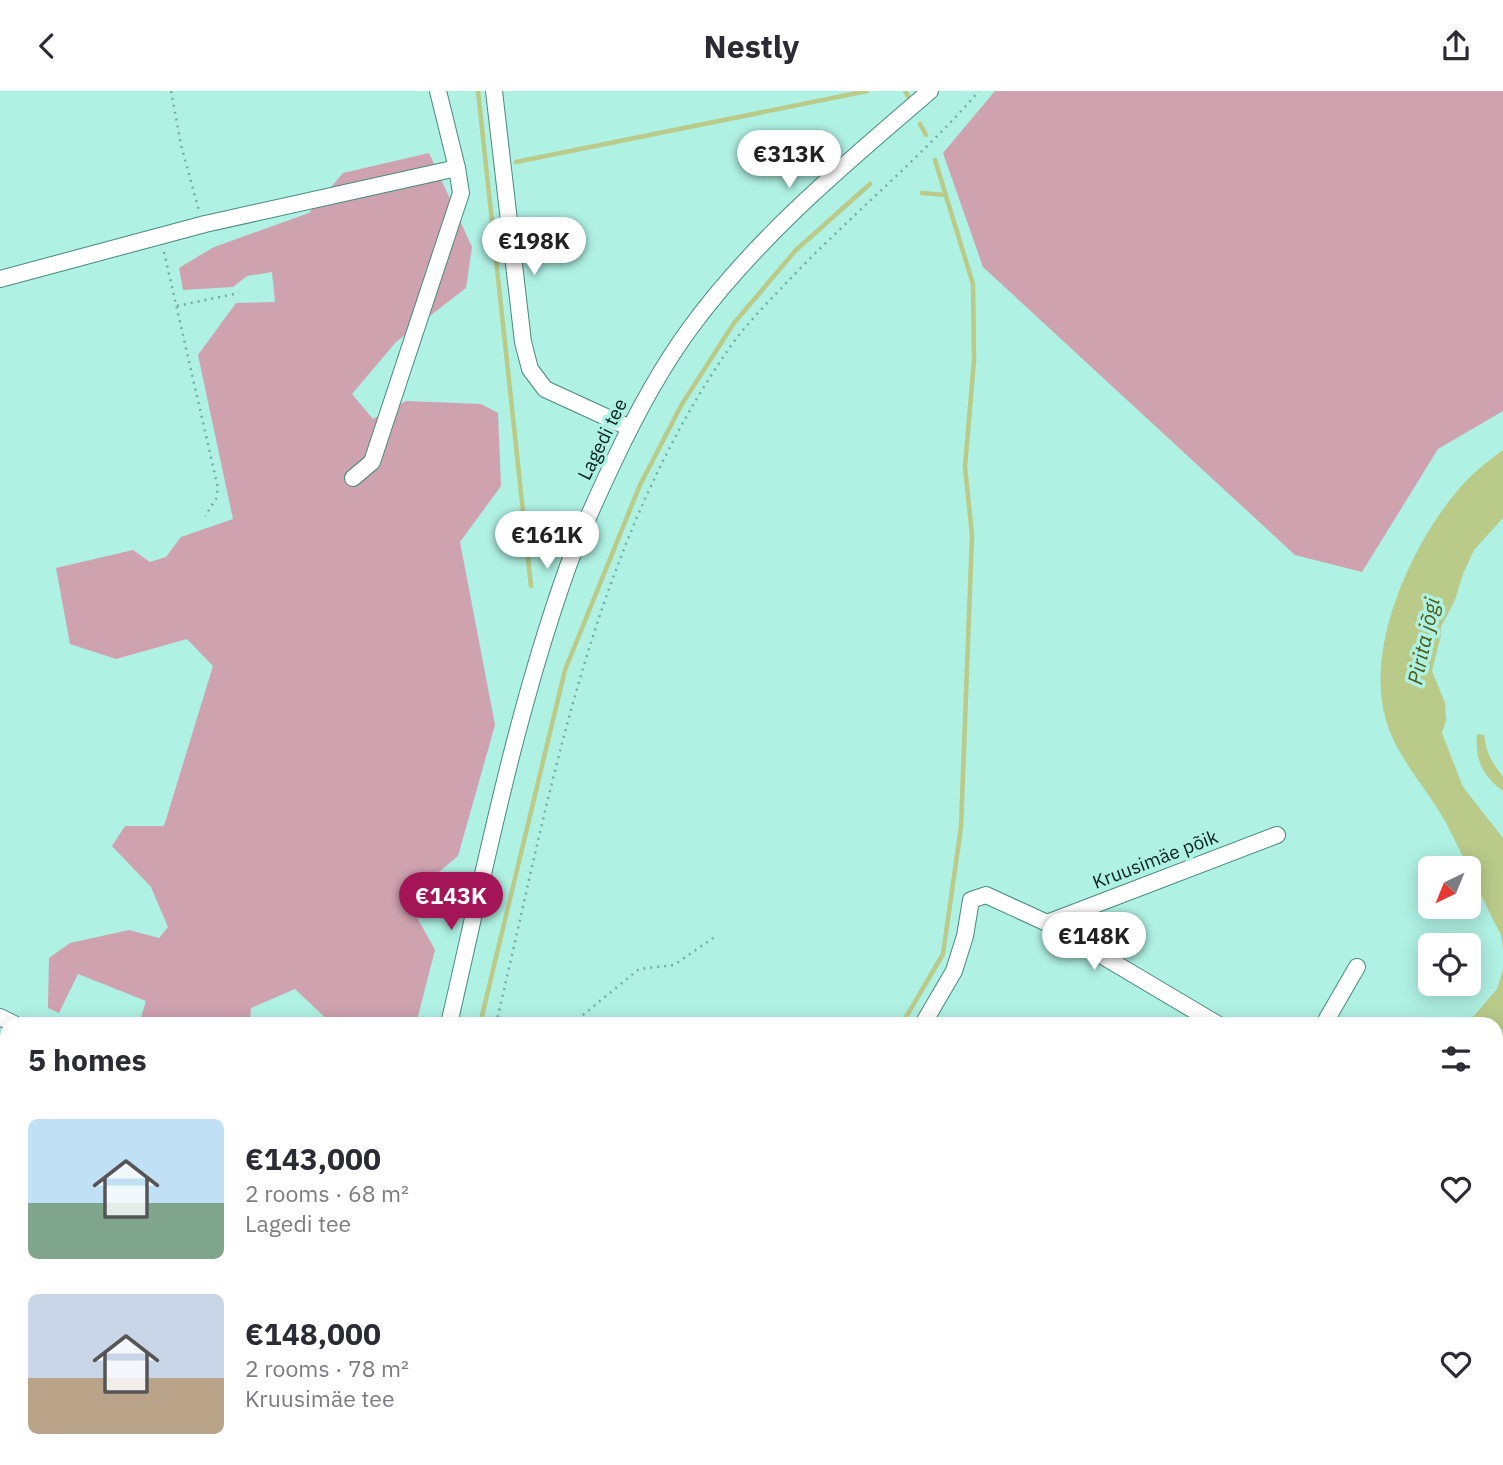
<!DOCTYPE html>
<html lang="en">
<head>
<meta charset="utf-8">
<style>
	body { margin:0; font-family:"IBM Plex Sans",sans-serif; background:#f7f7f7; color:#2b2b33; height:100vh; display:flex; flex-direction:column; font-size:26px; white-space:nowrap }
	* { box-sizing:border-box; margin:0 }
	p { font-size:23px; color:#7c7c81 }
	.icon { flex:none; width:38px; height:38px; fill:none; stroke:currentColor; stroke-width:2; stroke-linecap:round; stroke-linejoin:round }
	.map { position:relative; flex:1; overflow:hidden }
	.details { position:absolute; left:0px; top:926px; width:1503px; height:450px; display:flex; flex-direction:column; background:#fff; border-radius:21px 21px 0 0; box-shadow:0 4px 18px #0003 }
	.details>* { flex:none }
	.needle { width:46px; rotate:223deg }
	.fabs { position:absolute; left:1418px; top:765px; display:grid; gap:14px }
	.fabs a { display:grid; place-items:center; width:63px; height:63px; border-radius:10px; background:#fff; box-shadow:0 4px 18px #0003; font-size:35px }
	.price { position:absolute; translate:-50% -60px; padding:0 16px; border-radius:24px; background:#fff; color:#222; font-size:23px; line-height:46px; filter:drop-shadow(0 2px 4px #0008) }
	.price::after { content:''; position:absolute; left:50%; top:42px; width:21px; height:16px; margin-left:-10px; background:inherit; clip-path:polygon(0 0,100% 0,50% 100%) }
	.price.current { background:#a41558; color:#fff }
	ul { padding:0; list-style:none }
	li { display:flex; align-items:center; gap:21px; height:175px; padding:0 28px }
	li span { display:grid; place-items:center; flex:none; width:196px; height:140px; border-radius:10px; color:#555 }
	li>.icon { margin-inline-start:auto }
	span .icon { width:84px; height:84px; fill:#fffc; stroke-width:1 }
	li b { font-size:30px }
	h2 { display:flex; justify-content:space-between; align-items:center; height:84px; padding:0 28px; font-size:30px }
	header { display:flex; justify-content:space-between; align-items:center; height:91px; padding:0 28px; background:#fff; font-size:32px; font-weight:700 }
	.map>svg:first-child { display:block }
	.green { fill:#cfa2af }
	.water { fill:#b9ca89 }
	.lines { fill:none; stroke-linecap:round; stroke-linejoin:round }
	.stream { stroke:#b9ca89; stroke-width:4.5 }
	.minor-casing { stroke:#48897c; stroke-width:18 }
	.path { stroke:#77aca1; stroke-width:2.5; stroke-dasharray:2 5; stroke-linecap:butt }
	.minor { stroke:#fff; stroke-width:16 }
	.labels { text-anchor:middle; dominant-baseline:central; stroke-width:7; stroke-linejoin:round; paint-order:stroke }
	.street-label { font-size:19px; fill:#05211c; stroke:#aff1e3 }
	.water-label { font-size:21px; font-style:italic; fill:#4d5b14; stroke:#aff1e3 }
</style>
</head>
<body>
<header><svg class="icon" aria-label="back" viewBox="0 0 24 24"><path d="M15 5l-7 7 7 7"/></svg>Nestly<svg class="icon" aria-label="share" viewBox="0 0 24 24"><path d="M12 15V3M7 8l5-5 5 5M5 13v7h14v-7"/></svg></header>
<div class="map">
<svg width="1503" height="1374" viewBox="0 0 1503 1374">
	<rect width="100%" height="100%" fill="#aff1e3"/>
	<g class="green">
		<polygon points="995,0 1503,0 1503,320 1438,358 1362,481 1295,464 983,176 943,62"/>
		<polygon points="429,62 472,156 466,197 396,251 352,303 373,328 406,310 481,313 498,322 501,395 460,451 495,634 458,765 427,791 409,812 435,859 416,933 332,933 295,898 251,917 250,933 139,933 146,910 78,883 59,922 48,917 49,867 70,852 129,839 159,847 168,836 151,796 112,755 125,735 164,735 213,575 187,548 116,568 70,553 56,477 133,459 150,471 166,466 181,446 233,428 198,264 236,212 275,211 272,181 247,185 233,196 183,199 179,177 214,156 309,122 343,82"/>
		<polygon points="0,1159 7,1160 7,1241 0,1240"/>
		<polygon points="52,1369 52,1368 314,1369 313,1374 52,1374"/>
		<polygon points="412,1369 631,1368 631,1369 628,1374 411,1374"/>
	</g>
	<g class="water">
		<path d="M1503 359V427L1474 459 1463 483 1455 509 1441 536V544L1432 580 1445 612 1446 629 1442 642 1463 696 1503 747V858L1501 844C1481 806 1465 768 1445 730 1426 696 1397 667 1386 629 1364 557 1412 452 1459 398 1471 383 1488 370 1503 359Z"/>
		<path d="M1477 643 1484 644C1486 661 1492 672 1503 686V700C1482 684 1475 669 1477 643Z"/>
		<polygon points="1503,879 1503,1019 1496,1032 1496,933 1467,933 1497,898"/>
		<polygon points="1503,1253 1503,1313 1496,1317 1496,1260"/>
		<polygon points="1383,1369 1383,1368 1458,1369 1457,1374 1382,1374"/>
	</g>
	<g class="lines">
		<g class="stream">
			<polyline points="478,0 531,495"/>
			<polyline points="905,0 908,5"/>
			<polyline points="920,33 926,44"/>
			<polyline points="516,71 867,0"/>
			<polyline points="922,102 945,104"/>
			<polyline points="480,933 565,579 640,394 682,313 734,232 796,159 870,93"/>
			<polyline points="902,933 943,863 961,736 972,444 965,376 974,269 973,193 935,69"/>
			<polyline points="0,1139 7,1141"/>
			<polyline points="324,1374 325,1368"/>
			<polyline points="373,1374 374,1368"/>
			<polyline points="644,1374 647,1368"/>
		</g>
		<defs>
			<g id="minor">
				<polyline points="494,0 523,251 530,278 545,298 630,337"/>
				<polyline points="0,188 205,133 457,77"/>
				<polyline points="353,387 372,371 461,102 457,77 438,0"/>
				<polyline points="1047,832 1277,744"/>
				<polyline points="0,926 14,933"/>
				<path d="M449 933C484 782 514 628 566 481 579 444 596 408 613 372 635 325 660 278 691 236 758 145 845 73 930 0"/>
				<polyline points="923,933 954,880 965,845 971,809 986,804 1047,832 1217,933"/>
				<polyline points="1324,933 1357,876"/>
				<polyline points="1025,1368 1033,1374"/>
				<polyline points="348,1374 349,1368"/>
				<polyline points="667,1374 670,1368"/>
				<polyline points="1233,1374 1235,1368"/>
			</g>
		</defs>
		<use href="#minor" class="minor-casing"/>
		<g class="path">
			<polyline points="171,0 181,54 199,120"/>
			<polyline points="164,161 218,397 216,408 205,425"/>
			<polyline points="177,215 239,202"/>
			<path d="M496 933C551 701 591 456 730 256 748 231 770 209 791 187 852 123 921 67 979 0"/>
			<polyline points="572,933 639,878 674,874 716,845"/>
			<polyline points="1496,1184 1503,1186"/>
			<polyline points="66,1374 67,1368"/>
			<polyline points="259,1374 260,1368"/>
			<polyline points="401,1374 402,1368"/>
		</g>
		<use href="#minor" class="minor"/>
	</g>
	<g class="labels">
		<g class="street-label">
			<text transform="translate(602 348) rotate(-64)">Lagedi tee</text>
			<text transform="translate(1155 768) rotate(-21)">Kruusimäe põik</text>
		</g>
		<g class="water-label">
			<text transform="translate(1423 550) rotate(-78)">Pirita jõgi</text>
		</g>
	</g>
</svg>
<div class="fabs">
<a><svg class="needle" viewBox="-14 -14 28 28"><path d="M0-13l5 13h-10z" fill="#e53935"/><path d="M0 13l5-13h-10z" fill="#7c7c81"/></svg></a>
<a><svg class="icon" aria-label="locate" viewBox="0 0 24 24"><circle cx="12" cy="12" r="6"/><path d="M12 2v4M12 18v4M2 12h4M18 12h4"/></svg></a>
</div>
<b class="price" style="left:789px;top:99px">€313K</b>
<b class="price" style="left:534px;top:186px">€198K</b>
<b class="price" style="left:547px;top:480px">€161K</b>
<b class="price current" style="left:451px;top:841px">€143K</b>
<b class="price" style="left:1094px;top:881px">€148K</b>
<section class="details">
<h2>5 homes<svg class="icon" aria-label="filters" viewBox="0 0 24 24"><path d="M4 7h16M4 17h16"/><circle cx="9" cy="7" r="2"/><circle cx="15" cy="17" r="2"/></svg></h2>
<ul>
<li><span style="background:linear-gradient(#bfe0f5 60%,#7fa58c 0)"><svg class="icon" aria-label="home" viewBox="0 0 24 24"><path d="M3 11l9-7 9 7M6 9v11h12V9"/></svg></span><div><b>€143,000</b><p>2 rooms · 68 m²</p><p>Lagedi tee</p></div><svg class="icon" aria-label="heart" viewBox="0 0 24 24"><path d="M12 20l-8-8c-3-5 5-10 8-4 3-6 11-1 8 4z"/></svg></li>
<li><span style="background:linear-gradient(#c9d6e8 60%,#b9a48a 0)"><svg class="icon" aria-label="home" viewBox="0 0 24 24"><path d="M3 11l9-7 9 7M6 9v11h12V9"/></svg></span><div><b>€148,000</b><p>2 rooms · 78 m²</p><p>Kruusimäe tee</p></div><svg class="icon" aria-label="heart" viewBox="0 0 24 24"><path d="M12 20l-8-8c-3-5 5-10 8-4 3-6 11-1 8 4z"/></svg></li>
</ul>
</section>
</div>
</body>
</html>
